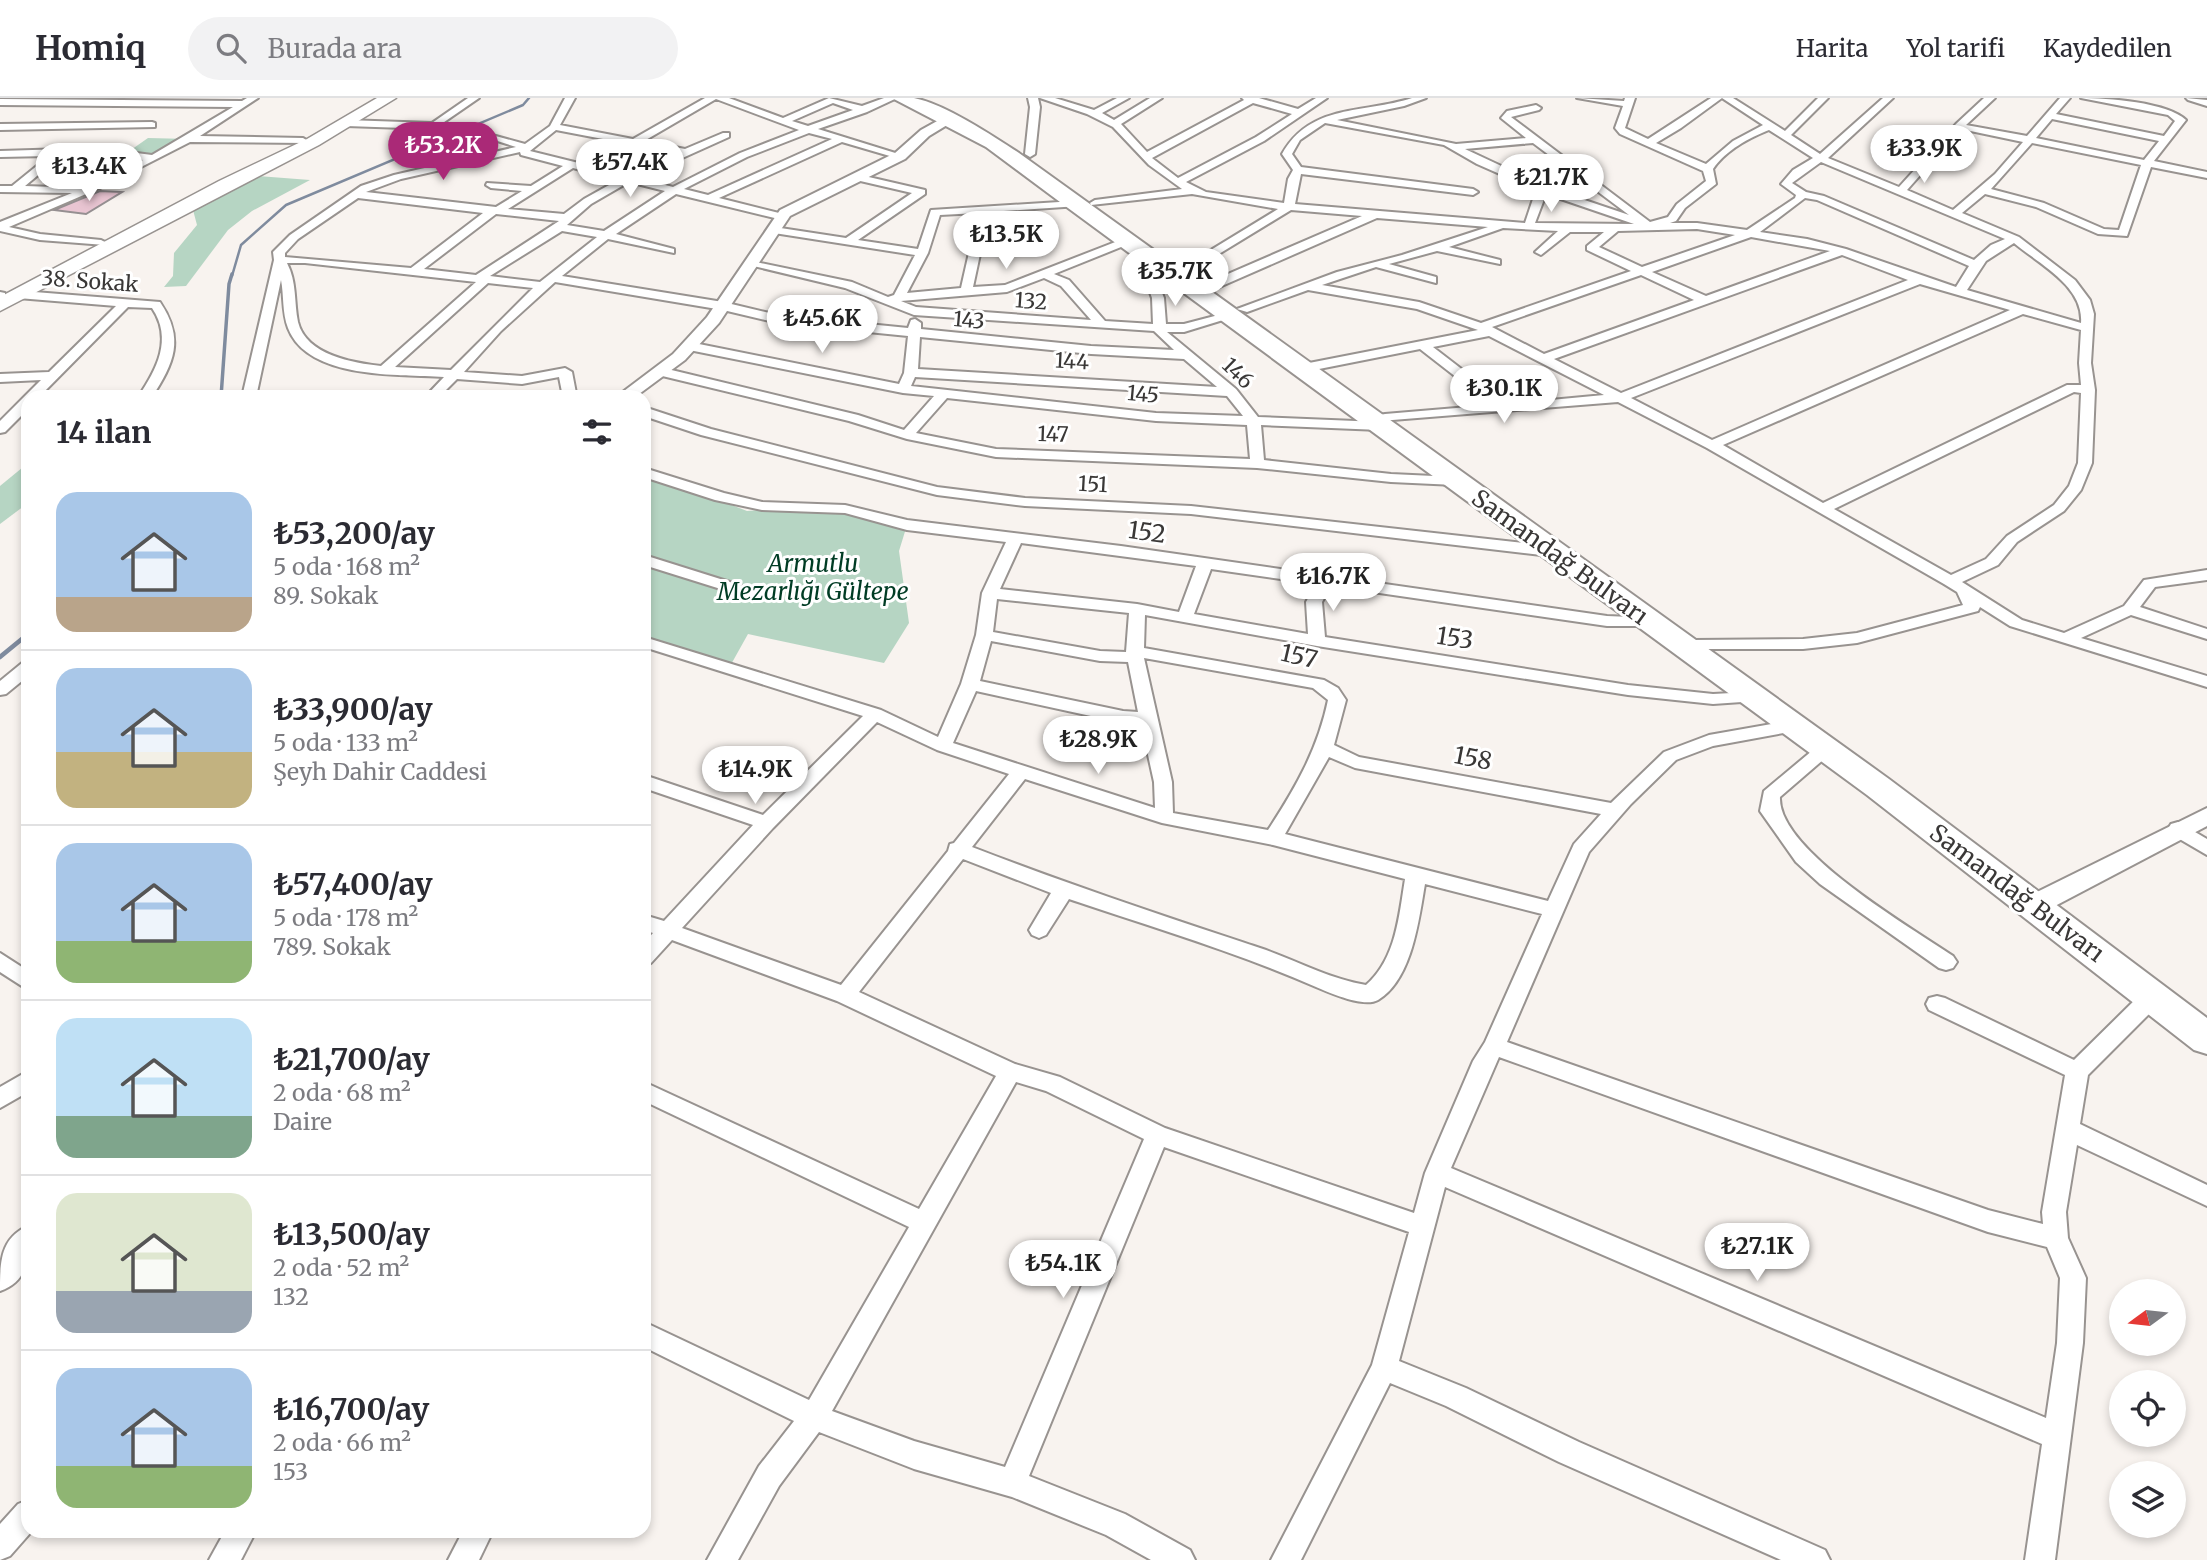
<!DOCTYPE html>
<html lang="tr">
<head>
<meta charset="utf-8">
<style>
	body { margin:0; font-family:Merriweather,serif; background:#f2f2f3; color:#2b2b33; height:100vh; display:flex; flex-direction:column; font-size:26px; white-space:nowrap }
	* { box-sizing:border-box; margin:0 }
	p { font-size:23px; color:#7c7c81 }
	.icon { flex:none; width:38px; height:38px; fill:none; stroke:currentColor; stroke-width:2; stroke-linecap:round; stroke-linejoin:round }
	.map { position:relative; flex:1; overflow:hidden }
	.drawer { position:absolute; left:21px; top:292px; width:630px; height:1148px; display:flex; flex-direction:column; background:#fff; border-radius:21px; box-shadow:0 4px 10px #0003 }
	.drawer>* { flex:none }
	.needle { width:46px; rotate:255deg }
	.controls { position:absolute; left:2109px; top:1181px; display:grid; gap:14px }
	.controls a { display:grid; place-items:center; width:77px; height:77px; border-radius:50%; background:#fff; box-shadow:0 4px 10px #0003; font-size:35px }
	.price { position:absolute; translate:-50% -60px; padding:0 16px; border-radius:24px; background:#fff; color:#222; font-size:23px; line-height:46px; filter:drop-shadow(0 2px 4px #0008) }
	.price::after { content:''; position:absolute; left:50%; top:42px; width:21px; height:16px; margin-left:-10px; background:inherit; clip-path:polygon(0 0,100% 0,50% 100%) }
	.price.on { background:#aa2977; color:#fff }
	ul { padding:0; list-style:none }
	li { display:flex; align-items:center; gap:21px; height:175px; padding:0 35px }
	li+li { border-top:2px solid #e1e1e2 }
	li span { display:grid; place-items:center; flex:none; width:196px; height:140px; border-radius:21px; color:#555 }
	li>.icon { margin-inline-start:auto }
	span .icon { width:84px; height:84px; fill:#fffc; stroke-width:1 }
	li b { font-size:30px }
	h2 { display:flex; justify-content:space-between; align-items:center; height:84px; padding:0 35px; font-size:30px }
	header { display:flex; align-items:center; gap:42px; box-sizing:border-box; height:98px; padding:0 35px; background:#fff; border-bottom:2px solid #e1e1e2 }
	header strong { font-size:33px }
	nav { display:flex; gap:38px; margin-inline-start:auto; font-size:24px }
	.search { width:490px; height:63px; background:#f2f2f3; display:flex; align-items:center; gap:18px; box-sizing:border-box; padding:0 24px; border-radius:38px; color:#7c7c81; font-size:26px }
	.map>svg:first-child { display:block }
	.green { fill:#b6d5c3 }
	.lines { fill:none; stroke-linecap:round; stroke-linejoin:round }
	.stream-far2 { stroke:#7f8b9e; stroke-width:2.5 }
	.stream-far1 { stroke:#7f8b9e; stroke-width:3.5 }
	.stream { stroke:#7f8b9e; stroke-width:4.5 }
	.building { fill:#e9c5d2; stroke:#958f91; stroke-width:2 }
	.minor-casing { stroke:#989390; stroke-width:4 }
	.tertiary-casing { stroke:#989390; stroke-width:4 }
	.primary-casing { stroke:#989390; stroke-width:3 }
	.trunk-casing { stroke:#989390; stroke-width:4 }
	.minor { fill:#fff; fill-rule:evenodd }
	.tertiary { fill:#fff; fill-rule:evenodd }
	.primary { fill:#fff; fill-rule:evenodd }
	.trunk { fill:#fff; fill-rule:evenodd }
	.labels { text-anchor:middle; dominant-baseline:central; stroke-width:6; stroke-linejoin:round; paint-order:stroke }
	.far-street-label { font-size:21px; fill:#3a3837; stroke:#fff }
	.street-label { font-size:24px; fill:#3a3837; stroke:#fff }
	.park-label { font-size:24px; font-style:italic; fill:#003c24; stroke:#fff }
</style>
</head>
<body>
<header>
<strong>Homiq</strong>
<div class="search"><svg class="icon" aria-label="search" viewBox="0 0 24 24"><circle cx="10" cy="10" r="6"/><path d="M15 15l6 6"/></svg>Burada ara</div>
<nav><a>Harita</a><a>Yol tarifi</a><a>Kaydedilen</a></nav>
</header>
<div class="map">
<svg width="2207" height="1462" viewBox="0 0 2207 1462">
	<rect width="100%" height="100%" fill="#f8f3ef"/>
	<g class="green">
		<polygon points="148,40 189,41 152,60 128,54"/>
		<polygon points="258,78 310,82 252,113 228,132 186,188 164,189 173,178 174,155 197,127 193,112"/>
		<polygon points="28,365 28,405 0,426 0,388"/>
		<polygon points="644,376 657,378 747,413 817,408 907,427 899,453 909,525 884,565 748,536 729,570 644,544"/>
	</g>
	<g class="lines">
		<polyline class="stream-far2" points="232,178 241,147 286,107 523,7 529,0"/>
		<polyline class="stream-far1" points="221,299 229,186 232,176"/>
		<polyline class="stream" points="0,559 28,536"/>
	</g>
	<polygon class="building" points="100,93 122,94 86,116 54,112"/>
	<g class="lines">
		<defs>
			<g id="minor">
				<path d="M247 0H258L200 38 303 40 308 43 307 45 190 44 100 90 9 129 40 136 101 142 107 145 105 147 40 142 0 133V124L72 95 0 94V88H12L49 58 0 59V53L98 50 152 57 233 9 0 7V1L242 3ZM98 56 143 62 84 90 25 88 62 57Z"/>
				<polygon points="468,0 479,0 434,31 346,28 341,25 346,22 432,25"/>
				<path d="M565 0H575L560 27 633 41 705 0H729L783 20 829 0 862 8 884 0H897L867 14 818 31 905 58 900 61 842 44 719 100 787 117 788 119 783 122 676 96 616 136 674 151V155L608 141 562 178 723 204 778 217 908 230 911 222 915 221 921 225V231L1091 248 1174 252 1154 233 914 217 845 190 745 166 751 163 852 184 888 199 894 197 915 157 774 135 768 132 774 129 846 140 912 95 856 82 855 80 860 77 925 92V96L858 142 918 151 931 112 1075 103 1080 106 1079 108 989 114 973 189 1005 187 1123 141H1131V145L1054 176 1069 182 1105 223 1153 226 1152 200 1147 186 1155 178 1179 176V180L1159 187 1164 200 1166 226H1184L1230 214 1236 218 1184 234H1167L1236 291 1258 319 1380 324 1387 328 1380 332 1261 327 1264 362 1391 376 1455 379 1462 383 1455 387 1391 384 1257 370 996 359 907 341 849 323 654 276 652 273 659 269 858 317 904 332 934 298 903 295 689 252 683 248 689 244 899 286 904 275 908 238 778 225 723 212 555 184 501 233 464 274 522 278 565 270 572 274 576 295 572 299H558L562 294 559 279 522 286 457 281 439 299H425L444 279C399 276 308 282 288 230 282 215 284 197 281 182L256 299H242L274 162 273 154 290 137 361 88 394 77 516 49 485 39V35L525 46 550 28ZM716 1 799 32 740 55 673 89 638 80 729 39V35H723L685 51 644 43ZM833 5 853 12 808 28 792 23ZM556 32 676 55 627 77 530 53ZM809 35 832 41 708 97 684 91 747 59ZM520 54 521 57 563 68 531 88 487 85 486 87 491 90 522 93 496 109 366 94 401 81ZM573 70 618 82 584 101 564 116 508 111ZM629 84 665 93 604 133 567 127 591 106ZM358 100 483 115 411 170 285 159V155L298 141ZM978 115 961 190 907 195 928 155 940 117ZM496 116 559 123 476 177 424 171ZM562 133 597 139 540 184 490 178ZM287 165H305L476 184 381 268C353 265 306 257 298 224 294 205 297 184 287 165ZM1044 180 1061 188 1091 222 916 209 901 203 1007 194ZM488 185 533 190 451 272 395 269ZM920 239 1091 256 1184 261 1217 289 918 271ZM915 279 1227 298 1243 318 1156 315 911 288ZM947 300 1156 323 1247 327 1250 361 996 351 916 335Z"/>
				<polygon points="1028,0 1038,0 1040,9 1035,56 1030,59 1025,56 1030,9"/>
				<path d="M1040 0H1055L1094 12 1117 0H1129L1102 15 1114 22 1150 0H1162L1121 26 1147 54 1244 2 1242 0H1259L1298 11 1316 0H1327L1264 43 1186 84 1206 94 1284 105 1288 81 1293 72 1282 56C1311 5 1363 16 1412 0H1426L1404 8 1337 22 1456 46 1526 40 1501 20 1507 13 1536 7 1541 10 1539 12 1511 19 1650 124 1668 119 1677 106 1706 83 1703 73 1620 36 1615 30 1623 8 1577 0 1624 3 1625 0H1635L1625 30 1648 41 1711 0H1722L1681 30 1656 45 1706 66 1733 43 1763 27 1722 0H1733L1785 33 1818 0H1828L1791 37 1820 56 1883 0H1893L1828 60 1899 89 1956 26 1984 0H1995L1966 27 2027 38 2060 0H2070L2056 16 2164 38 2175 23 2168 17 2081 0C2107 0 2167 4 2186 22L2154 63 2207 74V80L2151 69 2127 138 2098 136 2036 109 1985 96 1962 115 2019 139 2075 182 2090 202 2094 216 2091 265 2095 292 2092 365 2081 392 2064 413 2017 444 1998 467 1962 484 2022 522 2064 535 2124 508 2144 482 2207 472V482L2155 489 2140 509 2207 531V541L2131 517 2081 540 2207 578V589L2010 528 1980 509 1978 513 1857 545 1803 551H1688L1686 547 1688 543 1694 542 1803 541 1857 535 1963 507 1957 494 1944 486 1707 350 1618 304 1380 323V317L1385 316 1492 307 1420 251 1314 272 1309 271V265L1478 232 1417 211 1308 192 1247 214 1237 211 1337 174 1402 157 1488 129 1377 120 1215 191H1207V185L1362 118 1291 112 1191 173H1183V169L1278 111 1192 96 1091 107 1090 105 1095 102 1182 91 1149 67 1113 29 1087 16ZM1253 5 1292 16 1256 39 1178 80 1152 60ZM2052 21 2159 43 2144 62 2036 40ZM1325 25 1444 47 1477 66 1536 92 1525 125 1295 106 1301 76 1473 97 1478 94 1473 91 1301 69 1292 56 1300 42ZM1961 31 2023 44 1995 76 1953 112 1907 92ZM1769 32 1813 60 1793 72 1781 86 1796 97 1795 100 1747 132 1697 125H1670L1676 123 1685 110 1716 86 1713 71C1726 52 1749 40 1769 32ZM1533 45 1629 117 1546 89 1465 51ZM2032 45 2141 67 2119 132 2104 131 2044 105 1991 91ZM1821 64 2005 141 1991 147 1974 162 1824 98 1806 94 1792 85ZM1546 96 1634 126 1535 125ZM1805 100 1817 102 1969 168 1956 189 1846 151 1807 141 1760 134ZM1503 130 1558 133 1535 154 1541 157 1570 134H1604L1587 148V152L1631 173 1481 225 1419 204 1322 187 1376 169 1436 185V179L1389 166 1437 153 1500 166V162L1449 149ZM1697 131 1735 137 1642 169 1599 149 1618 133ZM1751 139 1830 153 1706 198 1652 174ZM2014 145C2039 166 2084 188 2081 225L1967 192 1986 163ZM1842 157 1908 182 1621 295 1554 261ZM1641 177 1694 202 1544 256 1492 229ZM1920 186 2010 212 1712 342 1631 300ZM2023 216 2081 232 2079 265 2081 287H2067L1823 405 1723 347ZM1489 238 1604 297 1507 306 1433 249ZM2074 294 2081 295 2078 365 2069 388 2054 407 2007 438 1986 461 1951 477 1834 411Z"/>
				<polygon points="2186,0 2207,2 2207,8 2188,2"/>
				<polygon points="152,24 155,25 155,29 0,32 0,26"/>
				<path d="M22 193 160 204C185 241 174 265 152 299H138C157 271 173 241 152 210L128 209 39 299H28V311L5 334 0 335V323L41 282 0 284V276L49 274 116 208 18 200V194Z"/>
				<polygon points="0,194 5,195 5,201 0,202"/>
				<polygon points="644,309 711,331 937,389 1025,400 1191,408 1550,448 1558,453 1550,458 1191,416 1025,408 937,397 701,337 644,318"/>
				<path d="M644 370 724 395 762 404 845 407 907 422 1121 448 1607 518 1655 520 1657 523 1655 526 1649 528H1607L1331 488 1322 504 1325 539 1628 587 1713 596 1732 595 1746 588 1755 593 1742 604 1713 606 1628 597 1317 548 1145 517 1144 550 1324 582 1338 590 1346 602 1334 647 1359 659 1611 705 1664 654 1709 637 1794 622 1800 624 1803 628 1800 632 1713 648 1676 662 1631 706 1589 754 1507 944 1988 1112 2043 1126 2042 1114 2065 977 1929 912 1926 906 1929 900 1937 898 1945 900 2074 962 2144 893 2152 891 2160 893 2163 899 2160 905 2088 977 2080 1026 2207 1087V1108L2077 1047 2066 1114 2068 1140 2086 1180 2083 1245 2055 1462H2025L2042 1346 1445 1089 1399 1263 1466 1290 1579 1344 1825 1452 1830 1462H1781L1559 1364 1446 1308 1390 1285 1301 1462H1271L1372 1267 1409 1134 1164 1049 1029 1378 1125 1416 1190 1452 1195 1462H1151L1106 1437 1012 1399 914 1371 819 1334 779 1388 738 1462H707L759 1368 794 1323 644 1249V1224L809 1302 909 1129 644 1003V984L919 1111 996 978 837 903 672 842 651 865 644 867V845L653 835 644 832V817L664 823 753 727 644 690V677L763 717 863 618 644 549V539L881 612 938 639 961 586 976 537 982 495 1006 444 907 432 845 415 762 412 715 402 644 379ZM1021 445 1196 468 1179 514 1137 506 1000 491ZM1211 471 1316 486 1306 504 1308 536 1194 516ZM997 501 1129 515 1126 554 1100 553 993 534ZM991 543 1100 563 1128 564 1138 614 1123 613 980 583ZM1144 560 1313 590 1328 602C1318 651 1295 691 1268 732L1173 715 1172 684ZM976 593 1123 625H1141L1154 684 1155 710 953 645ZM877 624 937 652 1009 676 954 745 950 746 948 753 841 887 682 830 773 730ZM1329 659 1355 670 1601 716 1574 746 1548 803 1285 736ZM1025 681 1162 725 1273 747 1405 781C1399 818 1396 861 1366 887 1329 881 1296 862 1260 850 1164 818 1067 786 972 749ZM963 761 1051 795 1029 832 1032 837 1039 840 1046 837 1069 801C1152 829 1236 854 1316 889 1330 895 1364 910 1378 902 1412 882 1419 821 1425 786L1542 816 1485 944 1473 963 1425 1075 1414 1115 1165 1030 1060 979 1015 966 859 894ZM1499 959 1988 1134 2047 1149 2060 1180 2057 1245 2046 1320 1451 1070ZM1016 984 1046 993 1144 1041 1005 1369 914 1343 832 1313Z"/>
				<polygon points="644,457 765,495 767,498 759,503 644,467"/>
				<polygon points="28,564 28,578 6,596 0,597 0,583 22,565"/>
				<path d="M1825 645 1834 651 1831 655 1780 699C1777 752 1912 830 1953 858L1957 864 1953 870 1946 872 1939 870 1820 786 1796 764 1760 713 1764 693 1819 647Z"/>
				<polygon points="2178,724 2207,741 2207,757 2171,736 2168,731 2171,726"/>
				<polygon points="0,855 28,873 28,892 0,874"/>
				<polygon points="28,973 28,994 0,1010 0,989"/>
				<polygon points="28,1402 28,1433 32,1433 10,1458 0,1462 0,1426 18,1406"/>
				<polygon points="225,1433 256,1433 241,1462 209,1462"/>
				<polygon points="463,1433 493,1433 479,1462 448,1462"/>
			</g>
			<g id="tertiary">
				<polygon points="948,17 952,18 952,24 929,38 905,61 790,118 719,225 685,262 635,299 616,299 673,256 707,219 780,112 895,55 921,32"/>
				<polygon points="2207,710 2207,728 2053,809 2044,811 2035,809 2031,802 2035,795"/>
				<path d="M28 1128C28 1156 31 1182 0 1193 0 1165 0 1140 28 1128Z"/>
			</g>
			<polygon id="primary" points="377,0 396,0 319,47 0,213 0,199 219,83 307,41"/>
			<path id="trunk" d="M892 0C899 0 908 0 914 0 945 6 993 38 1019 55L1889 681 2207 920V956L2194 952 1867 697 1068 110 986 49Z"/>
		</defs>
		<use href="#minor" class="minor-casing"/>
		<use href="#tertiary" class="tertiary-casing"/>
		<use href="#primary" class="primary-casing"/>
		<use href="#trunk" class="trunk-casing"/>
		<use href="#minor" class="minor"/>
		<use href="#tertiary" class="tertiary"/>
		<use href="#primary" class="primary"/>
		<use href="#trunk" class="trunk"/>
	</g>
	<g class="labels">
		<g class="far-street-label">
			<text transform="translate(90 183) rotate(4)">38. Sokak</text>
			<text transform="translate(1031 203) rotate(4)">132</text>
			<text transform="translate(969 222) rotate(5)">143</text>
			<text transform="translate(1072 263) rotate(3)">144</text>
			<text transform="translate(1238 275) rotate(44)">146</text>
			<text transform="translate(1143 296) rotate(5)">145</text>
			<text transform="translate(1053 336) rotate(2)">147</text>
			<text transform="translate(1093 386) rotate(3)">151</text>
		</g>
		<g class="street-label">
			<text transform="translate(1147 434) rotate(8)">152</text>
			<text transform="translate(1560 459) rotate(36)">Samandağ Bulvarı</text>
			<text transform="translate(1455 540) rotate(9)">153</text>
			<text transform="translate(1299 558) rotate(13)">157</text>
			<text transform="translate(1473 660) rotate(11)">158</text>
			<text transform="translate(2017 795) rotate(37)">Samandağ Bulvarı</text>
		</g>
		<g class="park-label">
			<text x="813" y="465">Armutlu<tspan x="813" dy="28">Mezarlığı Gültepe</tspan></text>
		</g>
	</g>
</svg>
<div class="controls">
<a><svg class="needle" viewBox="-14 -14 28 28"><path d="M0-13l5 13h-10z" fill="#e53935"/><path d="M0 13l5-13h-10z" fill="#7c7c81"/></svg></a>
<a><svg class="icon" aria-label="locate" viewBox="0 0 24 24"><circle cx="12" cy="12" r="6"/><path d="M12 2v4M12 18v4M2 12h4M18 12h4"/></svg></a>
<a><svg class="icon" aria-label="layers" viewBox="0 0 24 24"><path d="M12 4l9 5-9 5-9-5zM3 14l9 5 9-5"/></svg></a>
</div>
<b class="price on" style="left:443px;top:84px">₺53.2K</b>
<b class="price" style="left:1924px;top:87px">₺33.9K</b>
<b class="price" style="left:630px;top:101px">₺57.4K</b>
<b class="price" style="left:89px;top:105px">₺13.4K</b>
<b class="price" style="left:1551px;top:116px">₺21.7K</b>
<b class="price" style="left:1006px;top:173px">₺13.5K</b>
<b class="price" style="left:1175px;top:210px">₺35.7K</b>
<b class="price" style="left:822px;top:257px">₺45.6K</b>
<b class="price" style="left:1504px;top:327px">₺30.1K</b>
<b class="price" style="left:1333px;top:515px">₺16.7K</b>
<b class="price" style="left:1098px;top:678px">₺28.9K</b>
<b class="price" style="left:755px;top:708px">₺14.9K</b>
<b class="price" style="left:1757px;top:1185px">₺27.1K</b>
<b class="price" style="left:1063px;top:1202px">₺54.1K</b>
<section class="drawer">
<h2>14 ilan<svg class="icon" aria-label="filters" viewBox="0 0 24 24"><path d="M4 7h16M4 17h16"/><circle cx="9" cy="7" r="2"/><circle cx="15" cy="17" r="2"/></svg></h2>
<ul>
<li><span style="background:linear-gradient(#a9c7e8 75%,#b9a48a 0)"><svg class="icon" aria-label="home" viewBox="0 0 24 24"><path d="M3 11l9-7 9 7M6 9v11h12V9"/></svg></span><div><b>₺53,200/ay</b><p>5 oda · 168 m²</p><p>89. Sokak</p></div></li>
<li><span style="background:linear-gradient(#a9c7e8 60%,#c2b280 0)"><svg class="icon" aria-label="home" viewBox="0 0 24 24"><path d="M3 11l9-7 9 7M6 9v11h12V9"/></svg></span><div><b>₺33,900/ay</b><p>5 oda · 133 m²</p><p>Şeyh Dahir Caddesi</p></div></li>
<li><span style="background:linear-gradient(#a9c7e8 70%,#8fb573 0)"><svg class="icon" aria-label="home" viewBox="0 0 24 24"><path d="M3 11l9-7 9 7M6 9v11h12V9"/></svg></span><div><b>₺57,400/ay</b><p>5 oda · 178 m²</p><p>789. Sokak</p></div></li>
<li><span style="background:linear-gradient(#bfe0f5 70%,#7fa58c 0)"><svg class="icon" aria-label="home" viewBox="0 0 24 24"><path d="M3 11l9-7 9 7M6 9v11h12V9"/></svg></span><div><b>₺21,700/ay</b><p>2 oda · 68 m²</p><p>Daire</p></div></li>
<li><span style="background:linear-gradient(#dfe7d0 70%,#9aa5b1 0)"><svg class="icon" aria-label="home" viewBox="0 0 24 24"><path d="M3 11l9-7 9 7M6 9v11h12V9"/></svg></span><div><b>₺13,500/ay</b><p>2 oda · 52 m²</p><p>132</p></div></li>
<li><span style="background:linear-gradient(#a9c7e8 70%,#8fb573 0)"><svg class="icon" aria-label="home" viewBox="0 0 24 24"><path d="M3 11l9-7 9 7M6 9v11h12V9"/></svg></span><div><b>₺16,700/ay</b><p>2 oda · 66 m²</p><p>153</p></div></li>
</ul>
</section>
</div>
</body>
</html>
